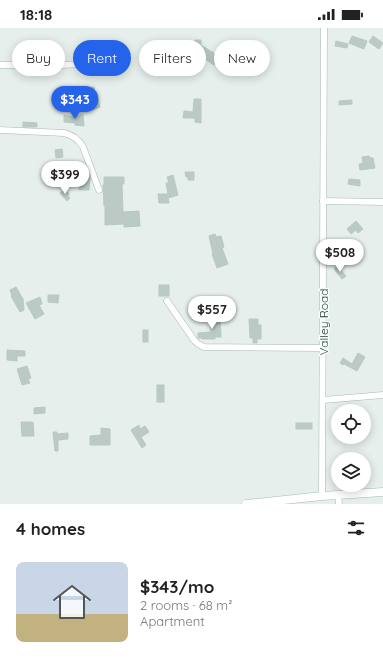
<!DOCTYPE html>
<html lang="en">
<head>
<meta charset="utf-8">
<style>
	body { margin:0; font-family:Quicksand,sans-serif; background:#f6f6f6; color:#202124; height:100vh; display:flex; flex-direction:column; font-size:15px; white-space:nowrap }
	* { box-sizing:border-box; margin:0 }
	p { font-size:13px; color:#757577 }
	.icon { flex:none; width:22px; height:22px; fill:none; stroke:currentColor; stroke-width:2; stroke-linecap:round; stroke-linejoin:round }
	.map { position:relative; height:476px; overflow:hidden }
	.drawer { display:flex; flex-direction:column; background:#fff; flex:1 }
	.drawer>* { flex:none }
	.top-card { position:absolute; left:12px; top:12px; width:359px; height:36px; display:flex; gap:8px }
	.fabs { position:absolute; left:331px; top:376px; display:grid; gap:8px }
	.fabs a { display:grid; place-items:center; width:40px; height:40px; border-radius:50%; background:#fff; box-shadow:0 2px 10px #0003; font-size:20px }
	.price { position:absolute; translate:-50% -34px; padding:0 9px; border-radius:14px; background:#fff; color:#222; font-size:13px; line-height:26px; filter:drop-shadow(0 1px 2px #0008) }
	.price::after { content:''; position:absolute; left:50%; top:24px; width:12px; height:9px; margin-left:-6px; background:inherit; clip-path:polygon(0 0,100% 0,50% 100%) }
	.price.active { background:#2563eb; color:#fff }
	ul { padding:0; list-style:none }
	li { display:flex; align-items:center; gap:12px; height:100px; padding:0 16px }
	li+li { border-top:1px solid #e0e0e0 }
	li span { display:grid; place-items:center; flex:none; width:112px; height:80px; border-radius:8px; color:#555 }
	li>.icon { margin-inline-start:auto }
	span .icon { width:48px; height:48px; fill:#fffc; stroke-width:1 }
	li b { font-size:17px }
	h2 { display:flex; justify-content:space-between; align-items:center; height:48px; padding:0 16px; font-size:17px }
	.pill { padding:0 14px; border-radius:18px; background:#fff; box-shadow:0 2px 10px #0003; font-size:14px; line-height:36px }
	.pill.active { background:#2563eb; color:#fff }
	.status { display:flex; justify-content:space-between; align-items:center; height:28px; padding:0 20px; background:#fff; direction:ltr }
	.status svg { height:11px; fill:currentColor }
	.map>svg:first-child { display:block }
	.building { fill:#bbcac4; stroke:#b8c9c2 }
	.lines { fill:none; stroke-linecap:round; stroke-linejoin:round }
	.minor-casing { stroke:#a8b8b2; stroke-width:7 }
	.secondary-casing { stroke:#a4bbb3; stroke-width:9 }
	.minor { stroke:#fff; stroke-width:6 }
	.secondary { stroke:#fff; stroke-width:8 }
	.labels { text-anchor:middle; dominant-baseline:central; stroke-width:3; stroke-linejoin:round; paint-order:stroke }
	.street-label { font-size:12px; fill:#24423a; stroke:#f7fbf9 }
</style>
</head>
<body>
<div class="status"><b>18:18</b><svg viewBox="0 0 49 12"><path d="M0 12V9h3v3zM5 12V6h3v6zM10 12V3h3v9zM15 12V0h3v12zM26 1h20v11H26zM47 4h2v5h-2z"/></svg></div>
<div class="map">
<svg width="383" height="476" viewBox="0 0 383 476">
	<rect width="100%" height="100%" fill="#e6efeb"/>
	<g class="building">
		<polygon points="352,8 367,13 364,21 349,15"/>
		<polygon points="373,8 383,15 379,21 369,14"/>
		<polygon points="195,12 201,12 201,17 220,29 214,37 197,26 199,22 193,21"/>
		<polygon points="336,13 348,16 347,20 335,18"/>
		<polygon points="183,35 187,35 188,38 194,37 195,42 184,42"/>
		<polygon points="94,59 96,72 98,72 100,79 92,82 86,60"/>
		<polygon points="194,71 201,71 201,95 195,94 195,90 183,90 184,83 193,84"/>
		<polygon points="352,72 352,76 339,77 339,73"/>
		<polygon points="83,86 84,98 75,97 75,95 64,94 64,87 75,89"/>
		<polygon points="23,94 37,95 37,99 23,99"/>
		<polygon points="62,121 63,129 56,130 55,122"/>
		<polygon points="369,128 370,130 373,130 375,140 360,142 359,136 363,135 362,129"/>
		<polygon points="80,142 87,142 90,150 89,162 79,162"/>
		<polygon points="185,144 194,144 194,152 188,152 188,149 186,149"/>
		<polygon points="173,147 178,167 168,170 169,175 159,175 158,166 168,166 166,155 169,155 167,149"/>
		<polygon points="104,149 124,149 124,156 122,156 123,184 139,183 140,198 124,199 124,196 105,197 105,178 104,178 103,157 104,157"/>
		<polygon points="349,151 360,152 360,158 348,156"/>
		<polygon points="65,161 69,166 68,168 70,170 67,173 60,165"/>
		<polygon points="356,193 363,201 358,205 356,202 351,206 347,201"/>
		<polygon points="215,206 216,209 221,208 224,219 222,220 228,236 217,240 212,226 213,226 209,208"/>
		<polygon points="337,238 346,248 342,251 334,241"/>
		<rect x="159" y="257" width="10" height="11"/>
		<polygon points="16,259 23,271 24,282 20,284 11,268 12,268 10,262"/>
		<polygon points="48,267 59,267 58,275 48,274"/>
		<polygon points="40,269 42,276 39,277 44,286 35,291 26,275"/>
		<polygon points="220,289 221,309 215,309 215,311 202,311 202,310 198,310 198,305 211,304 210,290"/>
		<polygon points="249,291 258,291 258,297 261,297 261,311 257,311 257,315 253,315 253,310 250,310"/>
		<rect x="143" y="302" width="5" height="12"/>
		<polygon points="7,322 25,323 25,328 17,328 17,333 7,332"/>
		<polygon points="358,325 365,329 357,343 344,336 343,337 340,335 343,330 352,336"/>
		<polygon points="27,338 31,350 28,351 30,355 22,357 17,341"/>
		<rect x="157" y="357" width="7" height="17"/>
		<polygon points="45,379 45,385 34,386 34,380"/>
		<polygon points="21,394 33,394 34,408 22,408"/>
		<rect x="296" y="395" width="16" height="6"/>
		<polygon points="139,397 140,401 145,398 149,404 141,409 146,417 142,420 131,402"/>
		<polygon points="101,400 110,401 110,417 90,417 90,408 101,407"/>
		<polygon points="53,404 57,404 57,406 68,405 68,411 58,412 58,423 55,423"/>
	</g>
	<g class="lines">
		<defs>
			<g id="minor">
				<polyline points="0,37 62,37 81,36 89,39 96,43"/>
				<path d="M0 102 64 105C72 107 79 112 83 119L99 162"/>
				<polyline points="323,173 383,174"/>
				<polyline points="167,273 194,312 198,316 204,319 323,320"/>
				<polyline points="323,372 383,367"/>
				<polyline points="338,467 339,476"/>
				<path d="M322 468C324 312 322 156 324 0"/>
			</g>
			<polyline id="secondary" points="246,476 322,468 383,464"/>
		</defs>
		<use href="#minor" class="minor-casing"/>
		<use href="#secondary" class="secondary-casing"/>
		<use href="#minor" class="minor"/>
		<use href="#secondary" class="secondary"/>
	</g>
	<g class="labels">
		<g class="street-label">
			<text transform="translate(323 294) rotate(-90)">Valley Road</text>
		</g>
	</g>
</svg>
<div class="fabs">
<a><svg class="icon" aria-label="locate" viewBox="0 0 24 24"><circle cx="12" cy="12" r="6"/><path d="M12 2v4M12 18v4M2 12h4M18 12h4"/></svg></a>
<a><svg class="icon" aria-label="layers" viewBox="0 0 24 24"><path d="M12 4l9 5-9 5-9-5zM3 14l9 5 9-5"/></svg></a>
</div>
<b class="price active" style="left:75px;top:92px">$343</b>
<b class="price" style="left:65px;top:167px">$399</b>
<b class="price" style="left:340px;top:245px">$508</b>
<b class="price" style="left:212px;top:302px">$557</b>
<div class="top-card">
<a class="pill">Buy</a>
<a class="pill active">Rent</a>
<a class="pill">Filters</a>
<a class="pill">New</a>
</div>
</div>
<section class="drawer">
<h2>4 homes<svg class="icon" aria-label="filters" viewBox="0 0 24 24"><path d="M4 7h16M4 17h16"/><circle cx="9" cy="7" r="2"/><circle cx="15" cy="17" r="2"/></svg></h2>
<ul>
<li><span style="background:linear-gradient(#c9d6e8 65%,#c2b280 0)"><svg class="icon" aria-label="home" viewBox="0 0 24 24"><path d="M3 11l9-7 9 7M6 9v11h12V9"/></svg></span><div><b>$343/mo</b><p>2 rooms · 68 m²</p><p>Apartment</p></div></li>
</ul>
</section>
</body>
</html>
